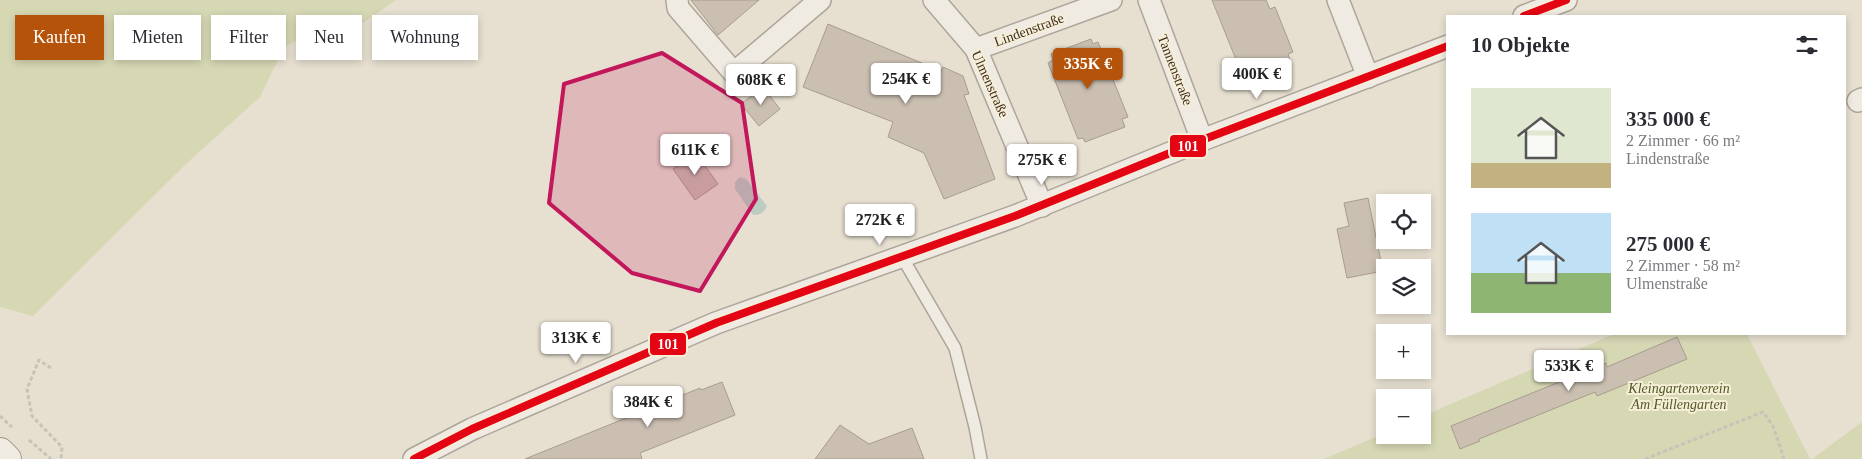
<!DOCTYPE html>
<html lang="de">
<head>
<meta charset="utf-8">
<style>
	body { margin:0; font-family:"Times New Roman",serif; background:#f2f2f3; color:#2b2b33; height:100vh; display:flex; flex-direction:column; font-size:19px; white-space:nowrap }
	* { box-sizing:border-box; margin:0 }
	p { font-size:16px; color:#7c7c81 }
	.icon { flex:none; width:28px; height:28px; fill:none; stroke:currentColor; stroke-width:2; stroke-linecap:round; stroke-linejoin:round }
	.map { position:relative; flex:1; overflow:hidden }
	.details { position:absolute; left:1446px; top:15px; width:400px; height:320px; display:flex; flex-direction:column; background:#fff; border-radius:0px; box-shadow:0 2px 8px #0003 }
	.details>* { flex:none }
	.hud { position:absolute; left:15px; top:15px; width:475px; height:45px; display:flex; gap:10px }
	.controls { position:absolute; left:1376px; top:194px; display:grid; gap:10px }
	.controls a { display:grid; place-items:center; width:55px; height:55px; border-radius:0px; background:#fff; box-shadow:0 2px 8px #0003; font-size:25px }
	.price { position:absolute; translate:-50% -42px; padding:0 11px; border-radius:5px; background:#fff; color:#222; font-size:16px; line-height:32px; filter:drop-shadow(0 1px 2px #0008) }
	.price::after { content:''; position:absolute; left:50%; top:30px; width:15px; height:11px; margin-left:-8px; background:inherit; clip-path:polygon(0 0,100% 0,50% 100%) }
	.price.active { background:#b45309; color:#fff }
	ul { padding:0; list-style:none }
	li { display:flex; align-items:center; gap:15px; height:125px; padding:0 25px }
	li span { display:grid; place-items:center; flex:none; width:140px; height:100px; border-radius:0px; color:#555 }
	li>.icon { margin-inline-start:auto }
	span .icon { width:60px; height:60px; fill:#fffc; stroke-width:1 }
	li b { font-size:21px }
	h2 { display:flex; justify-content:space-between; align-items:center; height:60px; padding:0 25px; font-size:21px }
	.chip { padding:0 18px; border-radius:0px; background:#fff; box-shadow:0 2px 8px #0003; font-size:18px; line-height:45px }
	.chip.active { background:#b45309; color:#fff }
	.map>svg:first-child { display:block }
	.green { fill:#d6d7b3 }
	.water { fill:#bcccc2 }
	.building { fill:#cbbfb2; stroke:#a89c90 }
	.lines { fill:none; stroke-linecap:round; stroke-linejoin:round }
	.lane-casing { stroke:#ada599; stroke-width:14 }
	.street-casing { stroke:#ada599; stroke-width:24 }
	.secondary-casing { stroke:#9c958a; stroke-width:30 }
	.path { stroke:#c8c2b9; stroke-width:3; stroke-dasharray:4 2.5; stroke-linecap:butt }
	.lane { stroke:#efebe3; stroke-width:11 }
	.street { stroke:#efebe3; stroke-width:21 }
	.secondary { stroke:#efebe3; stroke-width:28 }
	.bus-1-casing { stroke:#f7eed8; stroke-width:11 }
	.bus-1 { stroke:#e30513; stroke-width:8 }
	.marked { fill:#c2185b; fill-opacity:0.2; stroke:#c2185b; stroke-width:4; stroke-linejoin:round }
	.labels { text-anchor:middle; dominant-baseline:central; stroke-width:4; stroke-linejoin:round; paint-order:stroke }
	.street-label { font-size:14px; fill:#3d2e20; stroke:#f7eed8 }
	.park-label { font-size:14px; font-style:italic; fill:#4d5a26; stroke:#f7eed8 }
	.line-badge { stroke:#f7eed8; stroke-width:2 }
	.badge-label { font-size:14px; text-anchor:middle; font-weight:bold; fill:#fff }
</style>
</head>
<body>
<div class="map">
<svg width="1862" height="459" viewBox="0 0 1862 459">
	<rect width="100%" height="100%" fill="#e7e0d1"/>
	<g class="green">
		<polygon points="0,0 396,0 343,37 310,34 284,47 260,97 187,163 33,316 0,307"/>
		<polygon points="1614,334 1747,334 1810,459 1324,459 1385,433 1385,435 1422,435 1423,416"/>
		<polygon points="1862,422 1862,459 1812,459"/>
	</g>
	<path class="water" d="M740 177 746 179 767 206C764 213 760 215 753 215L735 189V182Z"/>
	<g class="building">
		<polygon points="691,0 759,0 718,35"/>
		<polygon points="1212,0 1266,0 1270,9 1275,7 1293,52 1288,54 1290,60 1249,77 1246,70 1241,72"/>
		<polygon points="828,24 941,71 943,67 963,76 969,94 964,95 995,179 944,199 924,153 888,137 893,122 803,87"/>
		<polygon points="1091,39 1093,44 1098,42 1128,117 1122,119 1125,127 1085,142 1083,138 1078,139 1048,63 1053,60 1051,54"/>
		<polygon points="763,87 780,109 759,126 741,104"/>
		<polygon points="696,153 718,184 695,200 673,169"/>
		<polygon points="1368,198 1383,271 1347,278 1337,229 1349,226 1344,203"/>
		<polygon points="1677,337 1687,359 1597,396 1595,392 1479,439 1480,441 1460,449 1451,426 1606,363 1607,367"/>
		<polygon points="722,382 735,415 640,453 642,459 525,459 700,388 701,390"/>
		<polygon points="840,425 869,444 912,428 924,459 815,459"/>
	</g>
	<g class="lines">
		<defs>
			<polyline id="lane" points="902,257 955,348 975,427 981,459"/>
			<g id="street">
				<polyline points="677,0 678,8 734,73 820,0"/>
				<polyline points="934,0 976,49 1042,206"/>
				<polyline points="1149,0 1202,140"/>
				<polyline points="1338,0 1368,77"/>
				<polyline points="1524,16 1566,0"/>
				<polyline points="976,49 1111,0"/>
				<polyline points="1858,101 1862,99"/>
				<polyline points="414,459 472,429 716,323 1015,216 1202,140 1448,46"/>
			</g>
			<polyline id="secondary" points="0,452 7,459"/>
		</defs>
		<use href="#lane" class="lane-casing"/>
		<use href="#street" class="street-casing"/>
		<use href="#secondary" class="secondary-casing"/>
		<g class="path">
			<polyline points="51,368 39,360 27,389 32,416 62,447 61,459"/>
			<polyline points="0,416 12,427"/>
			<polyline points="29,440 51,459"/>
			<polyline points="1645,459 1763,412 1773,426 1784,459"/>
		</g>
		<use href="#lane" class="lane"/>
		<use href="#street" class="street"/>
		<use href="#secondary" class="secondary"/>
		<defs>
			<g id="bus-1">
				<polyline points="1524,16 1566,0"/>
				<polyline points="414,459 472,429 716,323 1015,216 1202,140 1448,46"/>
			</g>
		</defs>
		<use href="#bus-1" class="bus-1-casing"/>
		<use href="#bus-1" class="bus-1"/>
	</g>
	<path class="marked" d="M662 53 742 103 756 199 700 291 632 273 549 203 564 84Z"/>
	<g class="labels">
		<g class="street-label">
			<text transform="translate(1029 30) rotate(-20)">Lindenstraße</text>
			<text transform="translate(1175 70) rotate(69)">Tannenstraße</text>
			<text transform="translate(990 84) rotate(66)">Ulmenstraße</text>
		</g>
		<g class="park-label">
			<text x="1679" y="388">Kleingartenverein<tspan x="1679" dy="16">Am Füllengarten</tspan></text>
		</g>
	</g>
	<g class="line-badge">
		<rect x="1169" y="134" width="38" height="24" rx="5" fill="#e30513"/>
		<rect x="649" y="332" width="38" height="24" rx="5" fill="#e30513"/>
	</g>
	<g class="badge-label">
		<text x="1188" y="151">101</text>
		<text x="668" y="349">101</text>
	</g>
</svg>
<div class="controls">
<a><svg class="icon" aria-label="locate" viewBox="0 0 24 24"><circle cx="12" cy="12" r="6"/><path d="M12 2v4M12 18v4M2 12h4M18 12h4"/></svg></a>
<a><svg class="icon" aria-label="layers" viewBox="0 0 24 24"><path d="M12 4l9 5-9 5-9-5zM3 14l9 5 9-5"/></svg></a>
<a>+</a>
<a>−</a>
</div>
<b class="price active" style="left:1088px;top:90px">335K €</b>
<b class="price" style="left:1257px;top:100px">400K €</b>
<b class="price" style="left:906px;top:105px">254K €</b>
<b class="price" style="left:761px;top:106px">608K €</b>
<b class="price" style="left:695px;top:176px">611K €</b>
<b class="price" style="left:1042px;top:186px">275K €</b>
<b class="price" style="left:880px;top:246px">272K €</b>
<b class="price" style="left:576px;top:364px">313K €</b>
<b class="price" style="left:1569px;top:392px">533K €</b>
<b class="price" style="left:648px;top:428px">384K €</b>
<div class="hud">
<a class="chip active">Kaufen</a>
<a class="chip">Mieten</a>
<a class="chip">Filter</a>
<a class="chip">Neu</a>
<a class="chip">Wohnung</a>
</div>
<section class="details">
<h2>10 Objekte<svg class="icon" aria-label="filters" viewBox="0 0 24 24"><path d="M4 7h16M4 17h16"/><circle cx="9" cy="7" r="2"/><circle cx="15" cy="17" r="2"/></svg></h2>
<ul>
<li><span style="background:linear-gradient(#dfe7d0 75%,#c2b280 0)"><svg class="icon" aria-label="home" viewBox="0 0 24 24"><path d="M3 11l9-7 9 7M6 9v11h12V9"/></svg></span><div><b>335 000 €</b><p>2 Zimmer · 66 m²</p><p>Lindenstraße</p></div></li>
<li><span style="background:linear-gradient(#bfe0f5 60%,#8fb573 0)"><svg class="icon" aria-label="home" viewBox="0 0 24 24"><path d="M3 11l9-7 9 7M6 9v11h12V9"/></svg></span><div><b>275 000 €</b><p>2 Zimmer · 58 m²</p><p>Ulmenstraße</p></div></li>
</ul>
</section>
</div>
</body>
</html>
